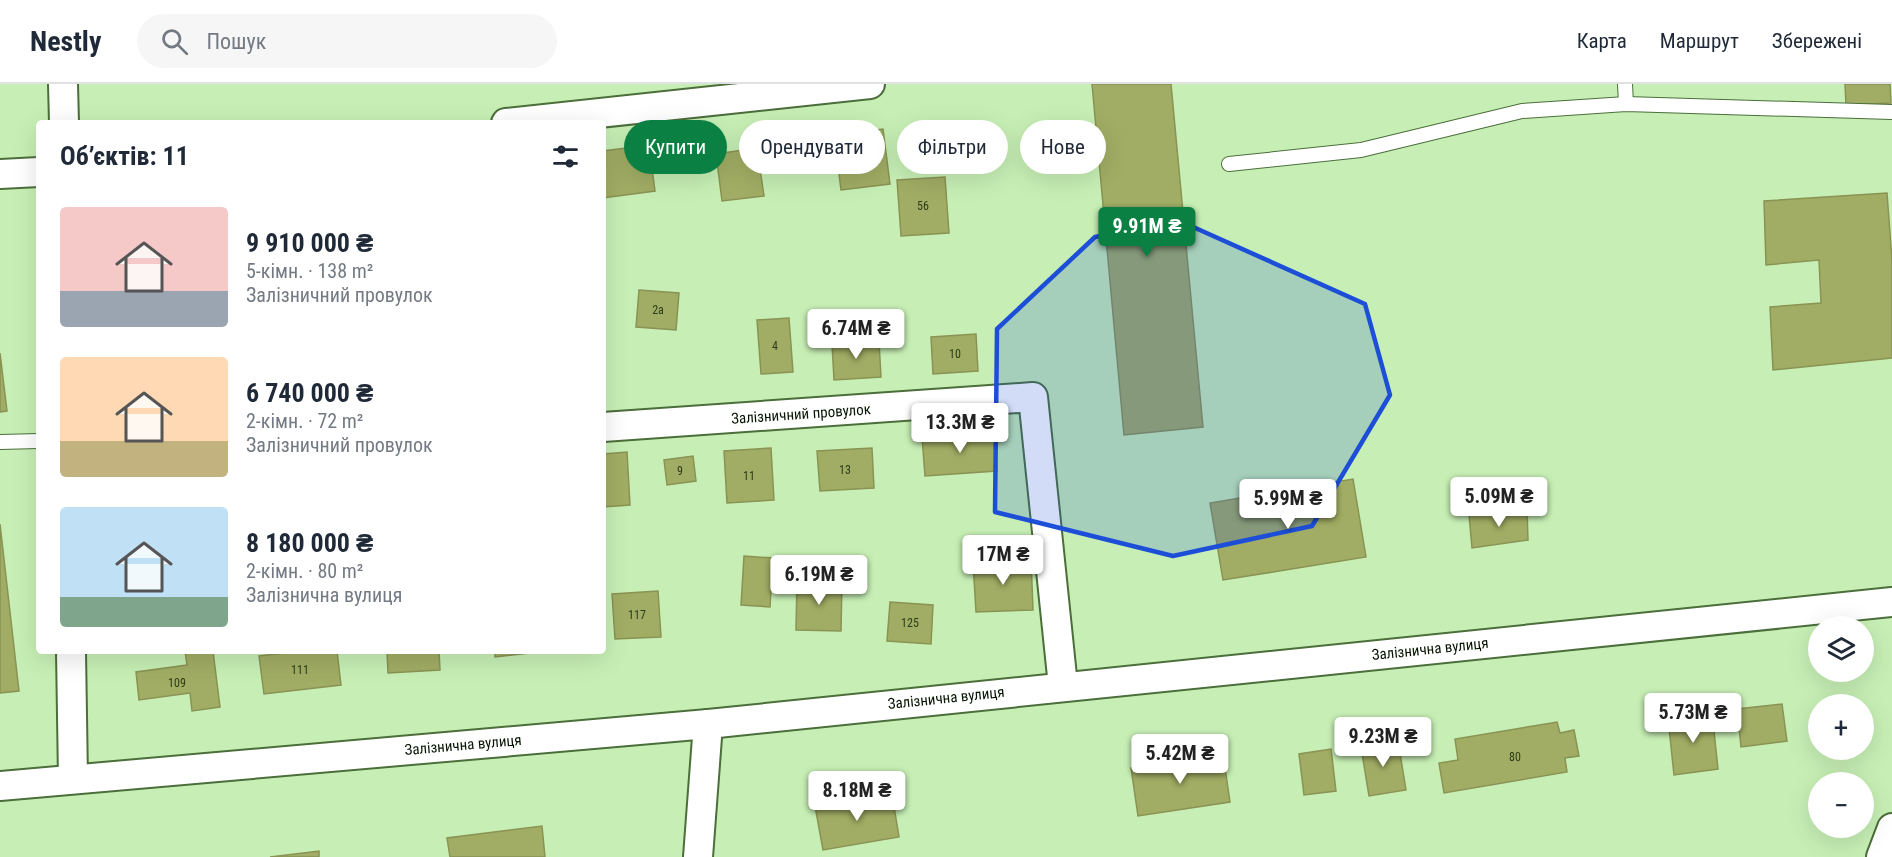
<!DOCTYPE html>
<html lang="uk">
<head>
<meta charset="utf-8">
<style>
	body { margin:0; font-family:"Roboto Condensed",sans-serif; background:#f6f6f7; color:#1f2937; height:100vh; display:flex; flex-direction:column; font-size:22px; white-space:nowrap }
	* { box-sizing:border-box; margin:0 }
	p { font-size:20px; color:#747a83 }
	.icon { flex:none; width:33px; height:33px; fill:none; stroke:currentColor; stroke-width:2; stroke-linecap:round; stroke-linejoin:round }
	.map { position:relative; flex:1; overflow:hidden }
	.sheet { position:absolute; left:36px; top:36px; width:570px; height:534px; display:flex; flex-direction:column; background:#fff; border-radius:6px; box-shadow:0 6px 24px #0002 }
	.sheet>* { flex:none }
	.top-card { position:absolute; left:624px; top:36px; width:570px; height:54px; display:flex; gap:12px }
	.fabs { position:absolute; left:1808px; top:532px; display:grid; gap:12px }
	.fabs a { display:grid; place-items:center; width:66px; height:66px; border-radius:50%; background:#fff; box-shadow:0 6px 24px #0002; font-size:30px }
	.price { position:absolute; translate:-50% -51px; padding:0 14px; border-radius:6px; background:#fff; color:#222; font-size:20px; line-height:39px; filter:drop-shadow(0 2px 3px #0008) }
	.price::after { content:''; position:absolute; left:50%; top:36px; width:18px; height:14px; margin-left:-9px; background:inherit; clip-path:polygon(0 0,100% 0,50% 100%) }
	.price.current { background:#0b8043; color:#fff }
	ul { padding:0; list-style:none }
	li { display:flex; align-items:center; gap:18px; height:150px; padding:0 24px }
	li span { display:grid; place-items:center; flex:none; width:168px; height:120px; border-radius:6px; color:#555 }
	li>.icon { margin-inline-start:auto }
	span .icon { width:72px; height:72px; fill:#fffc; stroke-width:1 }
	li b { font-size:26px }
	h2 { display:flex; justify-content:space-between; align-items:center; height:72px; padding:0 24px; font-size:26px }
	.chip { padding:0 21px; border-radius:27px; background:#fff; box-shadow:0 6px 24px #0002; font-size:21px; line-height:54px }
	.chip.current { background:#0b8043; color:#fff }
	header { display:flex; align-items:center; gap:36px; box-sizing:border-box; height:84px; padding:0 30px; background:#fff; border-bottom:2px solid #e0e1e3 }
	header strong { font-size:28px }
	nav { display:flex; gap:33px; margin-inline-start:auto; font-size:21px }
	.search { width:420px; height:54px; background:#f6f6f7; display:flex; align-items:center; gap:15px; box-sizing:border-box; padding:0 21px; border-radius:33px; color:#747a83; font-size:22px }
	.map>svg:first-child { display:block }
	.building { fill:#a1ad64; stroke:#899353; stroke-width:1.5 }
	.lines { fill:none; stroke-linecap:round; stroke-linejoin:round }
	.lane-casing { stroke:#4b6e3a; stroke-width:16 }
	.street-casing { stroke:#4b6e3a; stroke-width:32 }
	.lane { stroke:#fff; stroke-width:14 }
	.street { stroke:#fff; stroke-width:28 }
	.marked { fill:#1d4ed8; fill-opacity:0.2; stroke:#1d4ed8; stroke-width:4.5; stroke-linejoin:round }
	.labels { text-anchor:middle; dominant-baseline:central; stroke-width:4.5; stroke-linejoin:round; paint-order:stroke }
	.number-label { font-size:12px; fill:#2e3b1a }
	.street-label { font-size:15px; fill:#071502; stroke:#fff }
</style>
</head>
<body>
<header>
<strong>Nestly</strong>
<div class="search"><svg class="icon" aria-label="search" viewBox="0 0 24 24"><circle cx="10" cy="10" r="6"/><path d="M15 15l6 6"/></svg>Пошук</div>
<nav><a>Карта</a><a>Маршрут</a><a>Збережені</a></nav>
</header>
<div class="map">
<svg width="1892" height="773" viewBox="0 0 1892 773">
	<rect width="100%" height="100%" fill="#c7efb5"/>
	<g class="building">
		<polygon points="1092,0 1171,0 1203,343 1124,351"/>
		<polygon points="1845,0 1890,0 1891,19 1846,21"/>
		<polygon points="883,45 890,100 841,106 834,51"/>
		<polygon points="649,61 655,107 603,114 603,67"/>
		<polygon points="757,64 764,112 722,117 716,70"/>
		<polygon points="945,93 949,149 901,152 897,96"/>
		<polygon points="1887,109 1892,176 1892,274 1773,286 1770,223 1821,219 1819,176 1766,181 1764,117"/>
		<polygon points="639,206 679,209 676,246 636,243"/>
		<polygon points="789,234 793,288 761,290 757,236"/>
		<polygon points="976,250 978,287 933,290 931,253"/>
		<polygon points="879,257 881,293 834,296 832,260"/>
		<polygon points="0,269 7,327 0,328"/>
		<polygon points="994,348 997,387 925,392 922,353"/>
		<polygon points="771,364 774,416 727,419 724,367"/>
		<polygon points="872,364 874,404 820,407 817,367"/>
		<polygon points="627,368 630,421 603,423 603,370"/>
		<polygon points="693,372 696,397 667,401 664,376"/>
		<polygon points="1353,395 1366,473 1223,496 1210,419"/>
		<polygon points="1527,424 1528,456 1472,464 1469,431"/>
		<polygon points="0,440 19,607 0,609"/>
		<polygon points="744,472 773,474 770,523 741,521"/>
		<polygon points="1031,475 1033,526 976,528 973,478"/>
		<polygon points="797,496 842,497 841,547 796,546"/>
		<polygon points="658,507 661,553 615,555 612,510"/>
		<polygon points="890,518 933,521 931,560 887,557"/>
		<polygon points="185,567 213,567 220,623 192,627 190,609 139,616 136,588 187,581"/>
		<polygon points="300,567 337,567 341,601 264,610 259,572"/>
		<polygon points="387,567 439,567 440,586 388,589"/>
		<polygon points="495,567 548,567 495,573"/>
		<polygon points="1782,620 1787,657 1741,663 1737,625"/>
		<polygon points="1712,628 1718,685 1674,691 1668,634"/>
		<polygon points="1557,638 1560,649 1574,646 1579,672 1565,674 1567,688 1444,709 1439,679 1458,676 1455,655"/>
		<polygon points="1398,657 1406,706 1369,712 1361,663"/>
		<polygon points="1331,665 1336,707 1304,711 1299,670"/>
		<polygon points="1223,670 1230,718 1138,732 1131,684"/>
		<polygon points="892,710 899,753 823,766 815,722"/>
		<polygon points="542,742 545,773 450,773 447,754"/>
		<polygon points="319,767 319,773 270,773"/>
	</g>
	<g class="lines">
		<defs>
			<g id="lane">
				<polyline points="1625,0 1626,20"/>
				<polyline points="1229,80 1361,66 1522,27 1626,20 1892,28"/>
				<polyline points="0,358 39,357"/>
			</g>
			<g id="street">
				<polyline points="63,0 64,39"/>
				<polyline points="506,39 870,0"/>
				<polyline points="0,90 39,88"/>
				<polyline points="603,343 1033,313 1063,602"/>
				<polyline points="71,567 73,695"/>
				<polyline points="0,702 708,640 1892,518"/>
				<polyline points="698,773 708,640"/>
				<polyline points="1881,773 1892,744"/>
			</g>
		</defs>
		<use href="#lane" class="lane-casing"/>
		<use href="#street" class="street-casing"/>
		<use href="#lane" class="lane"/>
		<use href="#street" class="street"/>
	</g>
	<path class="marked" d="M1182 138 1365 220 1390 311 1312 442 1173 472 995 428 997 245 1095 153Z"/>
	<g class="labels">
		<g class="number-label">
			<text x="923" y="122">56</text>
			<text x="658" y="226">2а</text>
			<text x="775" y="262">4</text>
			<text x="955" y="270">10</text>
			<text x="845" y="386">13</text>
			<text x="680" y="387">9</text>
			<text x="749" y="392">11</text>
			<text x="637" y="531">117</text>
			<text x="910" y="539">125</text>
			<text x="300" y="586">111</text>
			<text x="177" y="599">109</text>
			<text x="1515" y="673">80</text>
		</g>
		<g class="street-label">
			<text transform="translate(801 330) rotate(-4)">Залізничний провулок</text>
			<text transform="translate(1430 565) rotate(-6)">Залізнична вулиця</text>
			<text transform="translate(946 614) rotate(-6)">Залізнична вулиця</text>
			<text transform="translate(463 661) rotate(-5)">Залізнична вулиця</text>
		</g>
	</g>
</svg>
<div class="fabs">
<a><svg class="icon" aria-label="layers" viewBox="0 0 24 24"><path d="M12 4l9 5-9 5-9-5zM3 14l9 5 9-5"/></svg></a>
<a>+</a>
<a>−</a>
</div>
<b class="price current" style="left:1147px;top:174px">9.91M ₴</b>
<b class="price" style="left:856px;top:276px">6.74M ₴</b>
<b class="price" style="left:960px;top:370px">13.3M ₴</b>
<b class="price" style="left:1499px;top:444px">5.09M ₴</b>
<b class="price" style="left:1288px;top:446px">5.99M ₴</b>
<b class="price" style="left:1003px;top:502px">17M ₴</b>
<b class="price" style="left:819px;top:522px">6.19M ₴</b>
<b class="price" style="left:1693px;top:660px">5.73M ₴</b>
<b class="price" style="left:1383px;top:684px">9.23M ₴</b>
<b class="price" style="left:1180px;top:701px">5.42M ₴</b>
<b class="price" style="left:857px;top:738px">8.18M ₴</b>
<div class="top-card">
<a class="chip current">Купити</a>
<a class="chip">Орендувати</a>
<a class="chip">Фільтри</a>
<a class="chip">Нове</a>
</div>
<section class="sheet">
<h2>Об’єктів: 11<svg class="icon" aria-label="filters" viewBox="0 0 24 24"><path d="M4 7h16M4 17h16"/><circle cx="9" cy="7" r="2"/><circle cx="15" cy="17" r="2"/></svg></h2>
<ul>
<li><span style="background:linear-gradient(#f6c9c9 70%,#9aa5b1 0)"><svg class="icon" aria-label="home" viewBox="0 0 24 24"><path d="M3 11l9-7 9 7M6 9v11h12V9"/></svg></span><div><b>9 910 000 ₴</b><p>5-кімн. · 138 m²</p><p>Залізничний провулок</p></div></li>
<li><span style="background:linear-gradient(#ffd9b3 70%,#c2b280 0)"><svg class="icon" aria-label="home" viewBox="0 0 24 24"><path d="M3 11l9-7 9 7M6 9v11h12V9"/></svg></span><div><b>6 740 000 ₴</b><p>2-кімн. · 72 m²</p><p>Залізничний провулок</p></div></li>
<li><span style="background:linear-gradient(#bfe0f5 75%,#7fa58c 0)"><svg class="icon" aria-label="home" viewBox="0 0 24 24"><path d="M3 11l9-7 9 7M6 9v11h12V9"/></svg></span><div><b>8 180 000 ₴</b><p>2-кімн. · 80 m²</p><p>Залізнична вулиця</p></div></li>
</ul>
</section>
</div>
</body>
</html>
